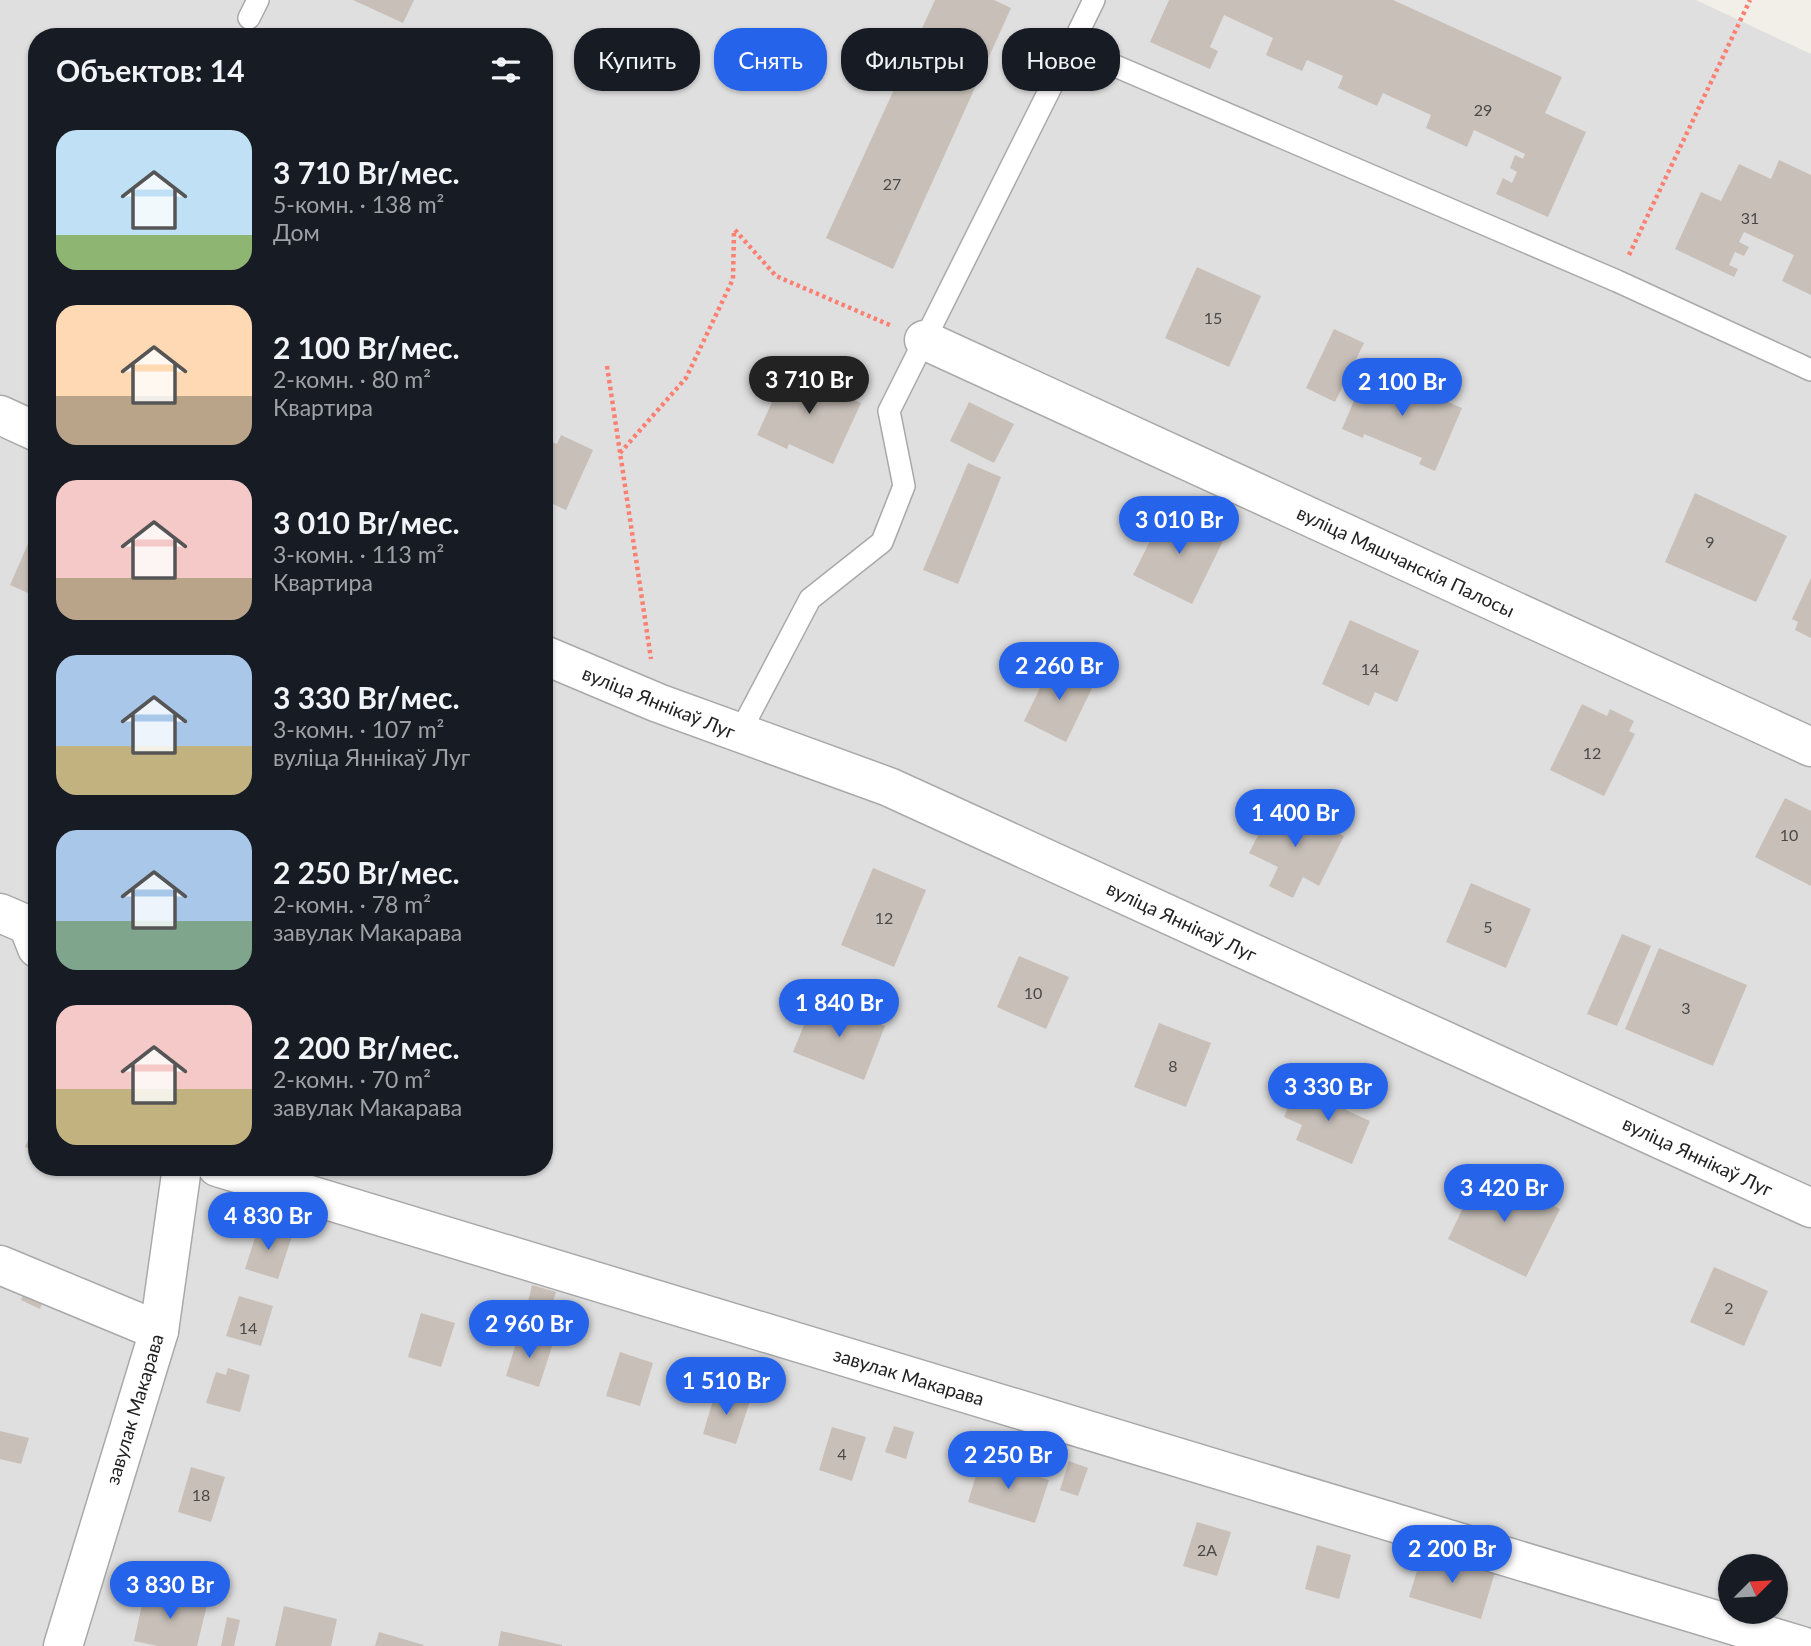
<!DOCTYPE html>
<html lang="ru">
<head>
<meta charset="utf-8">
<style>
	body { margin:0; font-family:Lato,sans-serif; background:#20242c; color:#f1f3f6; height:100vh; display:flex; flex-direction:column; font-size:26px; white-space:nowrap }
	* { box-sizing:border-box; margin:0 }
	p { font-size:23px; color:#9ea1a6 }
	.icon { flex:none; width:38px; height:38px; fill:none; stroke:currentColor; stroke-width:2; stroke-linecap:round; stroke-linejoin:round }
	.map { position:relative; flex:1; overflow:hidden }
	.drawer { position:absolute; left:28px; top:28px; width:525px; height:1148px; display:flex; flex-direction:column; background:#171b24; border-radius:28px; box-shadow:0 2px 5px #0004 }
	.drawer>* { flex:none }
	.banner { position:absolute; left:574px; top:28px; width:665px; height:63px; display:flex; gap:14px }
	.needle { width:46px; rotate:66deg }
	.tools { position:absolute; left:1718px; top:1554px; display:grid; gap:14px }
	.tools a { display:grid; place-items:center; width:70px; height:70px; border-radius:50%; background:#171b24; box-shadow:0 2px 5px #0004; font-size:35px }
	.price { position:absolute; translate:-50% -60px; padding:0 16px; border-radius:24px; background:#2563eb; color:#fff; font-size:23px; line-height:46px; filter:drop-shadow(0 2px 4px #0008) }
	.price::after { content:''; position:absolute; left:50%; top:42px; width:21px; height:16px; margin-left:-10px; background:inherit; clip-path:polygon(0 0,100% 0,50% 100%) }
	.price.active { background:#222; color:#fff }
	ul { padding:0; list-style:none }
	li { display:flex; align-items:center; gap:21px; height:175px; padding:0 28px }
	li span { display:grid; place-items:center; flex:none; width:196px; height:140px; border-radius:21px; color:#555 }
	li>.icon { margin-inline-start:auto }
	span .icon { width:84px; height:84px; fill:#fffc; stroke-width:1 }
	li b { font-size:30px }
	h2 { display:flex; justify-content:space-between; align-items:center; height:84px; padding:0 28px; font-size:30px }
	.tag { padding:0 24px; border-radius:28px; background:#171b24; box-shadow:0 2px 5px #0004; font-size:24px; line-height:63px }
	.tag.active { background:#2563eb; color:#fff }
	.map>svg:first-child { display:block }
	.residential { fill:#e0dfdf; fill-rule:evenodd }
	.building { fill:#c7bfb8 }
	.lines { fill:none; stroke-linecap:round; stroke-linejoin:round }
	.lane-casing { stroke:#a9a9a9; stroke-width:24 }
	.street-casing { stroke:#a9a9a9; stroke-width:41 }
	.path { stroke:#fa8072; stroke-width:4.5; stroke-dasharray:3.5 3.5; stroke-linecap:butt }
	.lane { stroke:#fff; stroke-width:21 }
	.street { stroke:#fff; stroke-width:38 }
	.labels { text-anchor:middle; dominant-baseline:central; stroke-width:6; stroke-linejoin:round; paint-order:stroke }
	.number-label { font-size:16px; fill:#4b4948 }
	.street-label { font-size:19px; fill:#222; stroke:#fff }
</style>
</head>
<body>
<div class="map">
<svg width="1811" height="1646" viewBox="0 0 1811 1646">
	<rect width="100%" height="100%" fill="#f2efe9"/>
	<path class="residential" d="M0 0H1696L1811 54V1646H0ZM37 37H544V1167H37ZM1731 1566H1776V1612H1731Z"/>
	<g class="building">
		<polygon points="353,0 414,0 403,23"/>
		<polygon points="935,0 994,0 1011,8 893,269 826,238"/>
		<polygon points="1169,0 1393,0 1562,77 1545,113 1586,132 1548,217 1496,194 1503,178 1512,183 1517,172 1510,168 1515,155 1523,159 1525,154 1474,130 1467,147 1426,128 1431,115 1383,93 1377,106 1338,88 1343,76 1307,60 1302,71 1266,55 1273,38 1224,15 1210,47 1218,51 1210,69 1150,42"/>
		<polygon points="1779,160 1811,175 1811,295 1782,281 1794,255 1744,232 1739,242 1749,247 1744,256 1735,252 1729,265 1738,269 1734,277 1675,249 1701,192 1721,201 1739,164 1771,179"/>
		<polygon points="1197,267 1261,296 1229,367 1165,338"/>
		<polygon points="1334,329 1364,343 1335,402 1306,388"/>
		<polygon points="790,363 819,376 817,383 861,403 833,464 789,444 787,449 757,435"/>
		<polygon points="1368,368 1462,408 1435,471 1419,464 1422,458 1364,434 1363,438 1342,429"/>
		<polygon points="969,402 1014,424 994,463 950,441"/>
		<polygon points="561,435 593,450 566,510 544,500 544,439 557,444"/>
		<polygon points="968,463 1001,477 958,584 923,570"/>
		<polygon points="1695,493 1787,536 1756,602 1665,562"/>
		<polygon points="1167,507 1225,537 1192,604 1133,575"/>
		<polygon points="34,530 37,531 37,597 10,585"/>
		<polygon points="1811,578 1811,638 1795,630 1798,622 1792,619"/>
		<polygon points="1350,620 1419,651 1397,702 1375,692 1369,706 1322,684"/>
		<polygon points="1053,661 1095,682 1066,742 1024,721"/>
		<polygon points="1582,704 1607,716 1610,709 1634,721 1629,731 1635,734 1604,796 1550,770"/>
		<polygon points="1785,798 1811,811 1811,886 1755,857"/>
		<polygon points="1275,802 1344,836 1319,886 1303,877 1293,898 1269,886 1278,867 1249,853"/>
		<polygon points="873,868 926,890 894,967 841,945"/>
		<polygon points="1471,883 1531,909 1506,968 1446,942"/>
		<polygon points="1622,934 1651,946 1617,1026 1587,1014"/>
		<polygon points="1659,948 1747,985 1713,1066 1625,1029"/>
		<polygon points="1019,956 1069,977 1046,1029 997,1007"/>
		<polygon points="815,998 885,1026 864,1080 793,1052"/>
		<polygon points="1159,1023 1211,1043 1186,1107 1134,1087"/>
		<polygon points="1320,1083 1352,1096 1346,1110 1370,1121 1352,1164 1296,1140 1302,1125 1284,1117 1294,1093 1313,1101"/>
		<polygon points="37,1120 37,1152 25,1147"/>
		<polygon points="1481,1171 1560,1209 1526,1277 1448,1239"/>
		<polygon points="259,1225 292,1236 278,1279 245,1269"/>
		<polygon points="1714,1267 1768,1291 1744,1346 1690,1322"/>
		<polygon points="532,1285 556,1292 547,1321 525,1314"/>
		<polygon points="26,1288 45,1296 40,1309 21,1300"/>
		<polygon points="239,1296 273,1306 261,1346 226,1336"/>
		<polygon points="421,1313 455,1323 441,1367 408,1357"/>
		<polygon points="519,1333 553,1343 539,1387 506,1376"/>
		<polygon points="620,1352 653,1363 640,1406 606,1396"/>
		<polygon points="228,1368 250,1375 240,1412 206,1403 216,1372 226,1375"/>
		<polygon points="716,1390 750,1401 736,1444 703,1434"/>
		<polygon points="894,1426 914,1432 906,1459 885,1452"/>
		<polygon points="832,1427 866,1437 852,1481 819,1470"/>
		<polygon points="0,1431 29,1438 21,1464 0,1459"/>
		<polygon points="981,1459 1049,1480 1035,1523 968,1502"/>
		<polygon points="1069,1461 1088,1468 1078,1496 1060,1490"/>
		<polygon points="191,1467 225,1477 211,1522 178,1512"/>
		<polygon points="1197,1522 1231,1532 1217,1576 1183,1566"/>
		<polygon points="1317,1545 1351,1555 1339,1599 1305,1589"/>
		<polygon points="1423,1551 1495,1572 1481,1619 1409,1597"/>
		<polygon points="145,1591 207,1605 197,1646 158,1646 134,1641"/>
		<polygon points="284,1606 337,1619 331,1646 275,1646"/>
		<polygon points="227,1617 240,1620 234,1646 221,1646"/>
		<polygon points="501,1631 562,1645 562,1646 498,1646"/>
		<polygon points="379,1632 424,1645 423,1646 375,1646"/>
	</g>
	<g class="lines">
		<defs>
			<g id="lane">
				<polyline points="1094,0 1071,47 1617,281 1811,370"/>
				<polyline points="249,18 258,0"/>
				<polyline points="739,734 810,599 882,542 904,486 889,411 1071,47"/>
			</g>
			<g id="street">
				<polyline points="924,340 1811,747"/>
				<polyline points="0,415 37,432"/>
				<polyline points="544,655 658,703 889,787 1811,1208"/>
				<polyline points="0,913 28,925 37,948"/>
				<polyline points="217,1167 1802,1646"/>
				<polyline points="0,1265 159,1331"/>
				<polyline points="63,1646 159,1331 182,1167"/>
			</g>
		</defs>
		<use href="#lane" class="lane-casing"/>
		<use href="#street" class="street-casing"/>
		<g class="path">
			<polyline points="735,230 776,276 892,326"/>
			<polyline points="1629,255 1750,0"/>
			<polyline points="607,366 651,659"/>
			<polyline points="620,453 686,378 733,279 734,230"/>
		</g>
		<use href="#lane" class="lane"/>
		<use href="#street" class="street"/>
	</g>
	<g class="labels">
		<g class="number-label">
			<text x="1483" y="109">29</text>
			<text x="892" y="183">27</text>
			<text x="1750" y="217">31</text>
			<text x="1213" y="317">15</text>
			<text x="1710" y="541">9</text>
			<text x="1370" y="668">14</text>
			<text x="1592" y="752">12</text>
			<text x="1789" y="834">10</text>
			<text x="884" y="917">12</text>
			<text x="1488" y="926">5</text>
			<text x="1033" y="992">10</text>
			<text x="1686" y="1007">3</text>
			<text x="1173" y="1065">8</text>
			<text x="1729" y="1307">2</text>
			<text x="248" y="1327">14</text>
			<text x="842" y="1453">4</text>
			<text x="201" y="1494">18</text>
			<text x="1207" y="1549">2А</text>
		</g>
		<g class="street-label">
			<text transform="translate(1406 561) rotate(25)">вуліца Мяшчанскія Палосы</text>
			<text transform="translate(659 702) rotate(22)">вуліца Яннікаў Луг</text>
			<text transform="translate(1182 921) rotate(25)">вуліца Яннікаў Луг</text>
			<text transform="translate(1698 1156) rotate(25)">вуліца Яннікаў Луг</text>
			<text transform="translate(909 1376) rotate(17)">завулак Макарава</text>
			<text transform="translate(134 1409) rotate(-73)">завулак Макарава</text>
		</g>
	</g>
</svg>
<div class="tools">
<a><svg class="needle" viewBox="-14 -14 28 28"><path d="M0-13l5 13h-10z" fill="#e53935"/><path d="M0 13l5-13h-10z" fill="#9ea1a6"/></svg></a>
</div>
<b class="price active" style="left:809px;top:416px">3 710 Br</b>
<b class="price" style="left:1402px;top:418px">2 100 Br</b>
<b class="price" style="left:1179px;top:556px">3 010 Br</b>
<b class="price" style="left:1059px;top:702px">2 260 Br</b>
<b class="price" style="left:1295px;top:849px">1 400 Br</b>
<b class="price" style="left:839px;top:1039px">1 840 Br</b>
<b class="price" style="left:1328px;top:1123px">3 330 Br</b>
<b class="price" style="left:1504px;top:1224px">3 420 Br</b>
<b class="price" style="left:268px;top:1252px">4 830 Br</b>
<b class="price" style="left:529px;top:1360px">2 960 Br</b>
<b class="price" style="left:726px;top:1417px">1 510 Br</b>
<b class="price" style="left:1008px;top:1491px">2 250 Br</b>
<b class="price" style="left:1452px;top:1585px">2 200 Br</b>
<b class="price" style="left:170px;top:1621px">3 830 Br</b>
<div class="banner">
<a class="tag">Купить</a>
<a class="tag active">Снять</a>
<a class="tag">Фильтры</a>
<a class="tag">Новое</a>
</div>
<section class="drawer">
<h2>Объектов: 14<svg class="icon" aria-label="filters" viewBox="0 0 24 24"><path d="M4 7h16M4 17h16"/><circle cx="9" cy="7" r="2"/><circle cx="15" cy="17" r="2"/></svg></h2>
<ul>
<li><span style="background:linear-gradient(#bfe0f5 75%,#8fb573 0)"><svg class="icon" aria-label="home" viewBox="0 0 24 24"><path d="M3 11l9-7 9 7M6 9v11h12V9"/></svg></span><div><b>3 710 Br/мес.</b><p>5-комн. · 138 m²</p><p>Дом</p></div></li>
<li><span style="background:linear-gradient(#ffd9b3 65%,#b9a48a 0)"><svg class="icon" aria-label="home" viewBox="0 0 24 24"><path d="M3 11l9-7 9 7M6 9v11h12V9"/></svg></span><div><b>2 100 Br/мес.</b><p>2-комн. · 80 m²</p><p>Квартира</p></div></li>
<li><span style="background:linear-gradient(#f6c9c9 70%,#b9a48a 0)"><svg class="icon" aria-label="home" viewBox="0 0 24 24"><path d="M3 11l9-7 9 7M6 9v11h12V9"/></svg></span><div><b>3 010 Br/мес.</b><p>3-комн. · 113 m²</p><p>Квартира</p></div></li>
<li><span style="background:linear-gradient(#a9c7e8 65%,#c2b280 0)"><svg class="icon" aria-label="home" viewBox="0 0 24 24"><path d="M3 11l9-7 9 7M6 9v11h12V9"/></svg></span><div><b>3 330 Br/мес.</b><p>3-комн. · 107 m²</p><p>вуліца Яннікаў Луг</p></div></li>
<li><span style="background:linear-gradient(#a9c7e8 65%,#7fa58c 0)"><svg class="icon" aria-label="home" viewBox="0 0 24 24"><path d="M3 11l9-7 9 7M6 9v11h12V9"/></svg></span><div><b>2 250 Br/мес.</b><p>2-комн. · 78 m²</p><p>завулак Макарава</p></div></li>
<li><span style="background:linear-gradient(#f6c9c9 60%,#c2b280 0)"><svg class="icon" aria-label="home" viewBox="0 0 24 24"><path d="M3 11l9-7 9 7M6 9v11h12V9"/></svg></span><div><b>2 200 Br/мес.</b><p>2-комн. · 70 m²</p><p>завулак Макарава</p></div></li>
</ul>
</section>
</div>
</body>
</html>
